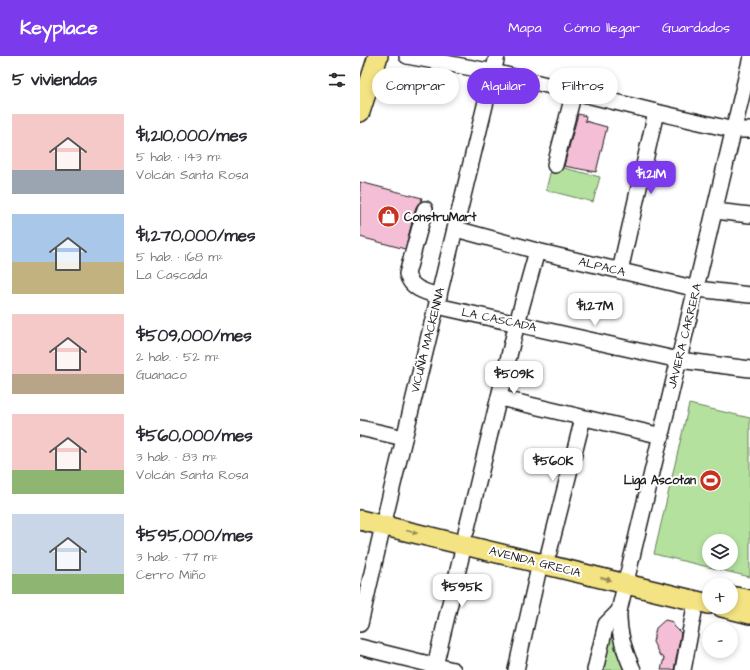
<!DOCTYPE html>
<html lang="es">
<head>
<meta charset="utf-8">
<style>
	body { margin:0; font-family:"Architects Daughter",sans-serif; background:#f2f2f3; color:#2b2b33; height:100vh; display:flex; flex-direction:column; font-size:15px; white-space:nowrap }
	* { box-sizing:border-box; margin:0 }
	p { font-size:13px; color:#7c7c81 }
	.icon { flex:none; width:22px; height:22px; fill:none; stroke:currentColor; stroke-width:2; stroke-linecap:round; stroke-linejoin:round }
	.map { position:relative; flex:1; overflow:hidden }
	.drawer { display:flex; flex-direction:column; background:#fff; width:360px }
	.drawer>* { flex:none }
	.hud { position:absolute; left:12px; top:12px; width:318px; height:36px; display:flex; gap:8px }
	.controls { position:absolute; left:342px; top:478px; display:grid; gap:8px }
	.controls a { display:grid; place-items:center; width:36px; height:36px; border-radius:50%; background:#fff; box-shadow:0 2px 6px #0003; font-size:20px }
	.price { position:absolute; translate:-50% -34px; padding:0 9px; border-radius:8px; background:#fff; color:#222; font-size:13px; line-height:26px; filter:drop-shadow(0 1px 2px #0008) }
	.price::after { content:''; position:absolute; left:50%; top:24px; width:12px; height:9px; margin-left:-6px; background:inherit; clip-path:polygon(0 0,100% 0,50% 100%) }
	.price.active { background:#7c3aed; color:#fff }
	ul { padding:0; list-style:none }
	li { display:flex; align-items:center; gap:12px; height:100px; padding:0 12px }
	li span { display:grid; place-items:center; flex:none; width:112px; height:80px; border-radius:0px; color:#555 }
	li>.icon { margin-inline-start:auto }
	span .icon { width:48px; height:48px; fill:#fffc; stroke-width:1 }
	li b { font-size:17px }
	h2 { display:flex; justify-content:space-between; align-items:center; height:48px; padding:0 12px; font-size:17px }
	.pill { padding:0 14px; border-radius:18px; background:#fff; box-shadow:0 2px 6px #0003; font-size:14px; line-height:36px }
	.pill.active { background:#7c3aed; color:#fff }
	header { display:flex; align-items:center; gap:24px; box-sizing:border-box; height:56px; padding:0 20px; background:#7c3aed; color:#fff }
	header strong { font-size:19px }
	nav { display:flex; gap:22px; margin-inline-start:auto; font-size:14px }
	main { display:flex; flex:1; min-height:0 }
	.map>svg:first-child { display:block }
	.green { fill:#b5e19f; stroke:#687e5e; fill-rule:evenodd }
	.building { fill:#f4bed7; stroke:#1c1c1c }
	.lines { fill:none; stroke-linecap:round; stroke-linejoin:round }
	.minor-casing { stroke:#1c1c1c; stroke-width:18 }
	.major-casing { stroke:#1c1c1c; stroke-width:22 }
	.minor { stroke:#fff; stroke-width:15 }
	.major { stroke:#f4e382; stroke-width:19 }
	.oneway { fill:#938954 }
	.labels { text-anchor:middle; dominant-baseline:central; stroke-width:4; stroke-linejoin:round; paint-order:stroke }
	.poi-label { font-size:12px; font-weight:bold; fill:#1c1c1c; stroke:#fff; text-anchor:start }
	.street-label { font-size:12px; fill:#1c1c1c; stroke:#fff }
</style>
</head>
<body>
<header>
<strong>Keyplace</strong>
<nav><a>Mapa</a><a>Cómo llegar</a><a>Guardados</a></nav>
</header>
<main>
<section class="drawer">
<h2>5 viviendas<svg class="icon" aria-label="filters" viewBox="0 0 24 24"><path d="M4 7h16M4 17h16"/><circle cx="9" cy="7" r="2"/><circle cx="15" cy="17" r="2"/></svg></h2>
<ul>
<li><span style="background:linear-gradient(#f6c9c9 70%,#9aa5b1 0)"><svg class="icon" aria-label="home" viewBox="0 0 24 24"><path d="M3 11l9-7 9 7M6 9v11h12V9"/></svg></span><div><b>$1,210,000/mes</b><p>5 hab. · 143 m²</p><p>Volcán Santa Rosa</p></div></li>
<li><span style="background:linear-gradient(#a9c7e8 60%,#c2b280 0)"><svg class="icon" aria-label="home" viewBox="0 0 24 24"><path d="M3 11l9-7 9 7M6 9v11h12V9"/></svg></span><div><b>$1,270,000/mes</b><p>5 hab. · 168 m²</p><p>La Cascada</p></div></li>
<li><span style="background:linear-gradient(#f6c9c9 75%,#b9a48a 0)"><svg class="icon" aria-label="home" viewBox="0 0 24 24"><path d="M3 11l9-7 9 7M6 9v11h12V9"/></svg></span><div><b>$509,000/mes</b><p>2 hab. · 52 m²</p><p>Guanaco</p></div></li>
<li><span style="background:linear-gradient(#f6c9c9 70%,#8fb573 0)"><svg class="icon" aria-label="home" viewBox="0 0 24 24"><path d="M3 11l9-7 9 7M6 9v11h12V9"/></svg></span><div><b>$560,000/mes</b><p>3 hab. · 83 m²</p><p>Volcán Santa Rosa</p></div></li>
<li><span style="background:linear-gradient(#c9d6e8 75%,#8fb573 0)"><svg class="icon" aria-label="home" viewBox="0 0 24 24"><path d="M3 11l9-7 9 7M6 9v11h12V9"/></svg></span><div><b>$595,000/mes</b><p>3 hab. · 77 m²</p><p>Cerro Miño</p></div></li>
</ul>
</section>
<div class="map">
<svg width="390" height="614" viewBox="0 0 390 614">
	<rect width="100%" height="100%" fill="#fff"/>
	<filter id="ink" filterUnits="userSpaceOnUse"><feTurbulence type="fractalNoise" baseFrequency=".025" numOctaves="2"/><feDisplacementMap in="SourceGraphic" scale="8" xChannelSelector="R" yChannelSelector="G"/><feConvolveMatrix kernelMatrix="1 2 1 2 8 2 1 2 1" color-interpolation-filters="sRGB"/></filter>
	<g filter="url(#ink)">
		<g class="green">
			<polygon points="192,109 240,121 233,146 186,134"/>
			<path d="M329 348 390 362V521L294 498ZM349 485H371V507H349Z"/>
			<polygon points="246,577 256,579 254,590 264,614 240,614"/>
		</g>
		<g class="building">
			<polygon points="218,58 226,60 225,65 247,71 236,116 204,110"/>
			<polygon points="0,126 62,142 61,145 56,151 45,193 0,181"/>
			<polygon points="305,564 313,566 314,570 321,577 314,614 301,614 304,602 300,600 293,586 296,572"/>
		</g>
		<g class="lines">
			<defs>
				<g id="minor">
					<polyline points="47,0 134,16 296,56 374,74 390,74"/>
					<polyline points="195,109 214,36"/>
					<path d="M65 153 47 218C51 233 65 236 79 240"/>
					<polyline points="355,155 390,159"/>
					<polyline points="96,173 177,195 337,233 390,239"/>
					<polyline points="260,215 296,56"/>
					<polyline points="77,250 319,304 390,313"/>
					<polyline points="140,342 302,380"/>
					<polyline points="0,372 44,382"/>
					<polyline points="106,476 157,267 177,195"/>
					<polyline points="189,496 223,362"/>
					<polyline points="0,568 26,457 137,0"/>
					<polyline points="0,591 93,614"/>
					<polyline points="75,610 104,489"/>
					<polyline points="156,614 180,507"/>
					<polyline points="235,614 246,568 259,555"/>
					<path d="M273 614C264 595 258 576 259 555L390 5"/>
					<polyline points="323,614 336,545"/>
				</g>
				<g id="major">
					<polyline points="0,56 18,0"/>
					<polyline points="0,464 349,548"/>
					<polyline points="371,540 390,544"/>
					<polyline points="362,551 390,558"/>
				</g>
			</defs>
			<use href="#minor" class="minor-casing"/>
			<use href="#major" class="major-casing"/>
			<use href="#minor" class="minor"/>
			<use href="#major" class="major"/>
		</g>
		<defs><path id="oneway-solid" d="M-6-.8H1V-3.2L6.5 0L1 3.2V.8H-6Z"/></defs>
		<g class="oneway">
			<use href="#oneway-solid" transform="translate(52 476) rotate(14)"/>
			<use href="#oneway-solid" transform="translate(246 523) rotate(14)"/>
		</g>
	</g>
	<defs>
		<symbol id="shop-disc" viewBox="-11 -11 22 22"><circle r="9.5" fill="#c8321e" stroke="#fff"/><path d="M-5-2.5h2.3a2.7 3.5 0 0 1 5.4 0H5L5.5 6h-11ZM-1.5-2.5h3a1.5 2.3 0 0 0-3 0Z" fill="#fff"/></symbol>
		<symbol id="stadium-disc" viewBox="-11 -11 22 22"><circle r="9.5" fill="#c8321e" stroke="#fff"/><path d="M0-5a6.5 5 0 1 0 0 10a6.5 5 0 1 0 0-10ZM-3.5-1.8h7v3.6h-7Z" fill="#fff"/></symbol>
	</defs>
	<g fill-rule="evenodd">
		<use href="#shop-disc" x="16" y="148" width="25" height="25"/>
		<use href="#stadium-disc" x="338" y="412" width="25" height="25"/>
	</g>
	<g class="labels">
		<g class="poi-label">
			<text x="44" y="161">ConstruMart</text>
			<text x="336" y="424" text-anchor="end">Liga Ascotan</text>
		</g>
		<g class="street-label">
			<text transform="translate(242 211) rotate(14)">ALPACA</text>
			<text transform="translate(139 264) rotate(12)">LA CASCADA</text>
			<text transform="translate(325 280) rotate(-76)">JAVIERA CARRERA</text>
			<text transform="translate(68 284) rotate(-76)">VICUÑA MACKENNA</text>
			<text transform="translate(175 506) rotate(14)">AVENIDA GRECIA</text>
		</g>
	</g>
</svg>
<div class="controls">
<a><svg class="icon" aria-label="layers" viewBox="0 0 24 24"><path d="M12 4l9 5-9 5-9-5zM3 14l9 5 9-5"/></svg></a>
<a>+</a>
<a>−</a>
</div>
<b class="price active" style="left:291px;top:139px">$1.21M</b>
<b class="price" style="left:235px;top:271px">$1.27M</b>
<b class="price" style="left:154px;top:339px">$509K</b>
<b class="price" style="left:193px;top:426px">$560K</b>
<b class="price" style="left:102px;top:552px">$595K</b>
<div class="hud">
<a class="pill">Comprar</a>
<a class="pill active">Alquilar</a>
<a class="pill">Filtros</a>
</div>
</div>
</main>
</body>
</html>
